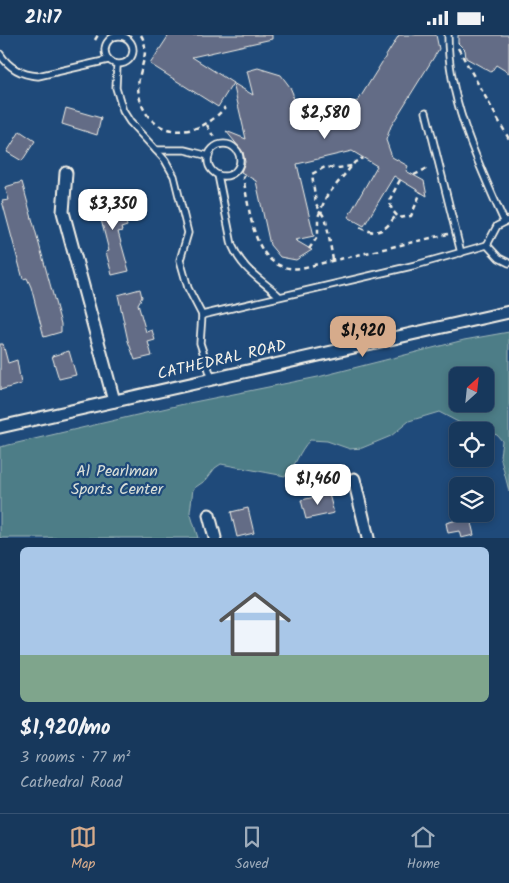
<!DOCTYPE html>
<html lang="en">
<head>
<meta charset="utf-8">
<style>
	body { margin:0; font-family:Kalam,sans-serif; background:#203f62; color:#f1f3f6; height:100vh; display:flex; flex-direction:column; font-size:19px; white-space:nowrap }
	* { box-sizing:border-box; margin:0 }
	p { font-size:16px; color:#9eacbb }
	.icon { flex:none; width:28px; height:28px; fill:none; stroke:currentColor; stroke-width:2; stroke-linecap:round; stroke-linejoin:round }
	.map { position:relative; height:503px; overflow:hidden }
	.panel { display:flex; flex-direction:column; background:#17385c; flex:1 }
	.panel>* { flex:none }
	.needle { width:32px; rotate:27deg }
	.fabs { position:absolute; left:449px; top:332px; display:grid; gap:10px }
	.fabs a { display:grid; place-items:center; width:45px; height:45px; border-radius:8px; background:#17385c; box-shadow:0 2px 8px #0003,0 0 0 1px #365272; font-size:25px }
	.price { position:absolute; translate:-50% -42px; padding:0 11px; border-radius:10px; background:#fff; color:#222; font-size:16px; line-height:32px; filter:drop-shadow(0 1px 2px #0008) }
	.price::after { content:''; position:absolute; left:50%; top:30px; width:15px; height:11px; margin-left:-8px; background:inherit; clip-path:polygon(0 0,100% 0,50% 100%) }
	.price.on { background:#d6ab8b; color:#111 }
	ul { padding:0; list-style:none }
	li { display:grid; align-content:center; gap:10px; height:265px; padding:0 20px }
	li+li { border-top:1px solid #365272 }
	li span { display:grid; place-items:center; height:155px; border-radius:8px; color:#555 }
	li>.icon { margin-inline-start:auto }
	span .icon { width:90px; height:90px; fill:#fffc; stroke-width:1 }
	li b { font-size:21px }
	.status { display:flex; justify-content:space-between; align-items:center; height:35px; padding:0 25px; background:#17385c; direction:ltr }
	.status svg { height:14px; fill:currentColor }
	.dock { display:flex; justify-content:space-around; align-items:center; height:70px; border-top:1px solid #365272; background:#17385c; font-size:14px; color:#9eacbb }
	.dock a { display:grid; justify-items:center; gap:2px }
	.dock .on { color:#d6ab8b }
	.map>svg:first-child { display:block }
	.green { fill:#4d7d87; stroke:#a0b7b8; fill-rule:evenodd }
	.building { fill:#646c86; stroke:#f4f1e8 }
	.lines { fill:none; stroke-linecap:round; stroke-linejoin:round }
	.lane-casing { stroke:#f4f1e8; stroke-width:9 }
	.street-casing { stroke:#f4f1e8; stroke-width:15 }
	.path { stroke:#f4f1e8; stroke-width:2.5; stroke-dasharray:5 4; stroke-linecap:butt }
	.lane { stroke:#1f4a7a; stroke-width:5.5 }
	.street { stroke:#1f4a7a; stroke-width:11 }
	.labels { text-anchor:middle; dominant-baseline:central; stroke-width:4.5; stroke-linejoin:round; paint-order:stroke }
	.street-label { font-size:16px; fill:#f4f1e8; stroke:#1f4a7a }
	.park-label { font-size:16px; fill:#dbe0d9; stroke:#1f4a7a }
</style>
</head>
<body>
<div class="status"><b>21:17</b><svg viewBox="0 0 49 12"><path d="M0 12V9h3v3zM5 12V6h3v6zM10 12V3h3v9zM15 12V0h3v12zM26 1h20v11H26zM47 4h2v5h-2z"/></svg></div>
<div class="map">
<svg width="509" height="503" viewBox="0 0 509 503">
	<rect width="100%" height="100%" fill="#1f4a7a"/>
	<filter id="ink" filterUnits="userSpaceOnUse"><feTurbulence type="fractalNoise" baseFrequency=".02" numOctaves="2"/><feDisplacementMap in="SourceGraphic" scale="10" xChannelSelector="R" yChannelSelector="G"/><feConvolveMatrix kernelMatrix="1 2 1 2 8 2 1 2 1" color-interpolation-filters="sRGB"/></filter>
	<g filter="url(#ink)">
		<path class="green" d="M509 297V456L500 421 502 406 497 400 460 388 439 377 409 386 391 401 362 413 350 414 327 406 310 405C298 417 297 430 285 441L221 429 215 433 206 445 193 454 190 477 198 503H0V412L184 369 318 342 464 305ZM485 341V369H458V341Z"/>
		<g class="building">
			<polygon points="169,0 272,0 272,4 192,22 233,48 218,72 150,29"/>
			<polygon points="399,0 436,0 439,14 391,91 386,105 392,122 408,131 406,136 424,146 427,161 394,141 364,191 348,182 377,131 352,116 297,129 314,201 295,205 312,215 296,225 280,222 270,210 256,146 241,137 245,127 243,117 226,96 246,104 233,48 253,60 247,36 258,33 281,40 290,52 293,59 291,81 358,66"/>
			<polygon points="458,0 509,0 509,38 496,30 491,37 466,23 465,15 458,8"/>
			<polygon points="66,73 101,83 97,100 62,89"/>
			<polygon points="20,96 35,106 22,126 7,117"/>
			<polygon points="22,147 61,289 61,297 44,302 31,252 27,243 23,244 2,166 9,165 5,152"/>
			<polygon points="110,157 113,166 120,165 127,191 121,193 122,196 118,197 129,236 112,240 106,217 109,216 95,161"/>
			<polygon points="140,254 142,262 138,269 146,297 152,295 155,305 148,307 152,321 135,325 128,306 118,260"/>
			<polygon points="0,309 3,309 8,328 17,325 21,349 0,355"/>
			<polygon points="69,316 76,340 59,344 52,321"/>
			<polygon points="329,459 334,478 306,484 301,465"/>
			<polygon points="248,473 254,498 237,502 231,477"/>
			<polygon points="456,479 469,479 474,500 461,503 459,496 448,498 446,488 457,485"/>
		</g>
		<g class="lines">
			<defs>
				<g id="lane">
					<path d="M448 0C448 65 478 128 504 186"/>
					<circle cx="119" cy="15" r="14"/>
					<path d="M0 19C9 33 22 40 38 41L108 25"/>
					<polyline points="117,30 116,53 123,76 130,87 165,125 174,141 188,198 180,225 188,253 202,280"/>
					<polyline points="426,77 461,218"/>
					<circle cx="224" cy="125" r="16"/>
					<polyline points="156,115 185,115 209,121"/>
					<path d="M218 140 232 210C243 236 260 243 279 261"/>
					<polyline points="487,210 497,191 509,185"/>
					<polyline points="487,210 499,223 509,228"/>
					<polyline points="212,344 200,308 202,280 416,230 487,210"/>
				</g>
				<g id="street">
					<polyline points="66,138 63,177 114,366"/>
					<polyline points="0,392 509,277"/>
					<polyline points="354,444 368,503"/>
					<polyline points="209,480 215,503"/>
				</g>
			</defs>
			<use href="#lane" class="lane-casing"/>
			<use href="#street" class="street-casing"/>
			<g class="path">
				<path d="M141 0C153 20 134 38 139 60 148 106 200 105 225 72"/>
				<polyline points="95,5 98,0"/>
				<polyline points="458,13 509,104"/>
				<polyline points="207,90 213,101 216,100"/>
				<path d="M245 140 243 143C251 177 252 239 301 233L448 199"/>
				<polyline points="414,140 430,132"/>
				<polyline points="400,145 389,166 392,175 399,183 411,181 421,157"/>
				<path d="M360 192C377 202 386 195 396 180"/>
				<polyline points="309,214 318,201 318,182 326,162 355,127 363,123"/>
				<polyline points="333,225 326,185 316,169 312,139 325,132 338,133 352,131"/>
			</g>
			<use href="#lane" class="lane"/>
			<use href="#street" class="street"/>
		</g>
	</g>
	<g class="labels">
		<g class="street-label">
			<text transform="translate(222 325) rotate(-13)">CATHEDRAL ROAD</text>
		</g>
		<g class="park-label">
			<text x="117" y="436">Al Pearlman<tspan x="117" dy="18">Sports Center</tspan></text>
		</g>
	</g>
</svg>
<div class="fabs">
<a><svg class="needle" viewBox="-14 -14 28 28"><path d="M0-13l5 13h-10z" fill="#e53935"/><path d="M0 13l5-13h-10z" fill="#9eacbb"/></svg></a>
<a><svg class="icon" aria-label="locate" viewBox="0 0 24 24"><circle cx="12" cy="12" r="6"/><path d="M12 2v4M12 18v4M2 12h4M18 12h4"/></svg></a>
<a><svg class="icon" aria-label="layers" viewBox="0 0 24 24"><path d="M12 4l9 5-9 5-9-5zM3 14l9 5 9-5"/></svg></a>
</div>
<b class="price" style="left:325px;top:105px">$2,580</b>
<b class="price" style="left:113px;top:196px">$3,350</b>
<b class="price on" style="left:363px;top:323px">$1,920</b>
<b class="price" style="left:318px;top:471px">$1,460</b>
</div>
<section class="panel">
<ul>
<li><span style="background:linear-gradient(#a9c7e8 70%,#7fa58c 0)"><svg class="icon" aria-label="home" viewBox="0 0 24 24"><path d="M3 11l9-7 9 7M6 9v11h12V9"/></svg></span><div><b>$1,920/mo</b><p>3 rooms · 77 m²</p><p>Cathedral Road</p></div></li>
</ul>
</section>
<nav class="dock">
<a class="on"><svg class="icon" aria-label="map" viewBox="0 0 24 24"><path d="M3 6l6-2 6 2 6-2v14l-6 2-6-2-6 2zM9 4v14M15 6v14"/></svg>Map</a>
<a><svg class="icon" aria-label="saved" viewBox="0 0 24 24"><path d="M7 4h10v16l-5-4-5 4z"/></svg>Saved</a>
<a><svg class="icon" aria-label="home" viewBox="0 0 24 24"><path d="M3 11l9-7 9 7M6 9v11h12V9"/></svg>Home</a>
</nav>
</body>
</html>
